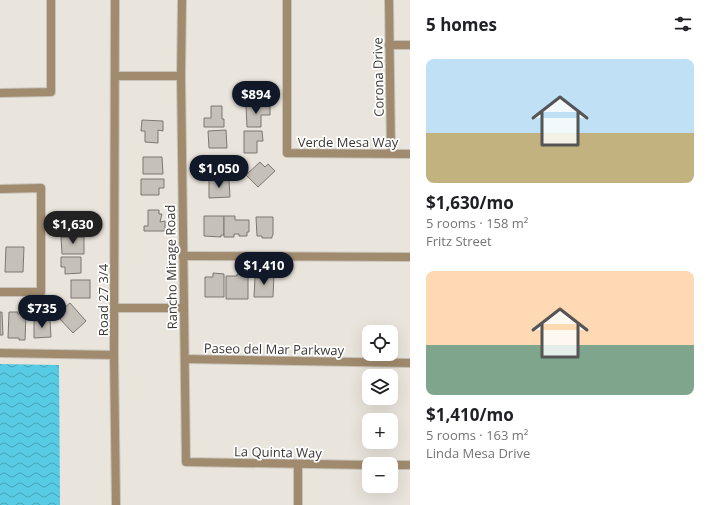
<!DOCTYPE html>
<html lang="en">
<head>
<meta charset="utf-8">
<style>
	body { margin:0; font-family:"Open Sans",sans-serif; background:#f2f2f2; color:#202124; height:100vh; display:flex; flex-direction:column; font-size:15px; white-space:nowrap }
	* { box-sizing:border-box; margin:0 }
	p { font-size:13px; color:#757577 }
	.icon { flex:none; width:22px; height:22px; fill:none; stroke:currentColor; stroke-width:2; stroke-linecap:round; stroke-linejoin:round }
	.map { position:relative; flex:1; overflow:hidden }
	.side { display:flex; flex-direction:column; background:#fff; width:300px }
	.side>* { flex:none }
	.buttons { position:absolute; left:362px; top:325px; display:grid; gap:8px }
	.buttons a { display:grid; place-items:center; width:36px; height:36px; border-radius:8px; background:#fff; box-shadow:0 4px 16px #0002; font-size:20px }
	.price { position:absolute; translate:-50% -34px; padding:0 9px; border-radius:14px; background:#111827; color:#fff; font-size:13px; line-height:26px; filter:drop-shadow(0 1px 2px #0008) }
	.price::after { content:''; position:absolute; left:50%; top:24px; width:12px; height:9px; margin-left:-6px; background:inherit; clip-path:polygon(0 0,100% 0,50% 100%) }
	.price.current { background:#222; color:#fff }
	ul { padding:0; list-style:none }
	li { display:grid; align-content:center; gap:8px; height:212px; padding:0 16px }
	li span { display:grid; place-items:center; height:124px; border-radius:8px; color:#555 }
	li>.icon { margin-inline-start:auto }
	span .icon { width:72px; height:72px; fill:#fffc; stroke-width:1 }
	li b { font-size:17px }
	h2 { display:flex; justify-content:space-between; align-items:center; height:48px; padding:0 16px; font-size:17px }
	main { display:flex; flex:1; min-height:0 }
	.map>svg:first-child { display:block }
	.water { fill:url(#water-waves) }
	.building { fill:#c5c0b8; stroke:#7c7770 }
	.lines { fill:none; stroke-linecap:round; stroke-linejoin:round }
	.minor-casing { stroke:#c7c3bb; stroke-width:10 }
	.tertiary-casing { stroke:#c7c3bb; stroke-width:10 }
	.minor { stroke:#a18b6e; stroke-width:8 }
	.tertiary { stroke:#a18b6e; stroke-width:8 }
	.labels { text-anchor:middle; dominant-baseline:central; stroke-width:3.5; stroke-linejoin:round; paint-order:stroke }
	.street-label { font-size:13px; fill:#3b3936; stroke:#fff }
</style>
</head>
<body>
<main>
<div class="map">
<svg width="410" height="505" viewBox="0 0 410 505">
	<defs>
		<pattern id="water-waves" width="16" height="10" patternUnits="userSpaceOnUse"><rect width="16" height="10" fill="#57cae4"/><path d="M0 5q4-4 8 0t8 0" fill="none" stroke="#49a5ba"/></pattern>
	</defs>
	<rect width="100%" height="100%" fill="#eae5dc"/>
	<polygon class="water" points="0,364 59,365 60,505 0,505"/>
	<g class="building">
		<polygon points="270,105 270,115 261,115 261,127 247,127 246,106"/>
		<polygon points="211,106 222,106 222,119 224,119 224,127 204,127 204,118 211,118"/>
		<polygon points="142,120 163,121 163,131 158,130 158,143 145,142 145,131 141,131"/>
		<polygon points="226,130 227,148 209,148 208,131"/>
		<polygon points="244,131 262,131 263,141 257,141 257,153 244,153"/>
		<polygon points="143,157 162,157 163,174 143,174"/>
		<polygon points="229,159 230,176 204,177 203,167 208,167 208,160"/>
		<polygon points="260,162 265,167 268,164 275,171 258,187 246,175"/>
		<polygon points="141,179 164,179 164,188 159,188 159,195 141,195"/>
		<polygon points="209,180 229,180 230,197 209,198"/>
		<polygon points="148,210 159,210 159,214 162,214 160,222 165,221 165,231 144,231 144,226 148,226"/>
		<polygon points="204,216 224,216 224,235 221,235 221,237 204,236"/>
		<polygon points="224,216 235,216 235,220 249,220 249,232 247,232 247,236 239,236 239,234 234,234 234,237 224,237"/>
		<polygon points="256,217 273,217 273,235 272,236 272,238 262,238 262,236 257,236"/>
		<polygon points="61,237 84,237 84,254 62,254"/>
		<polygon points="6,247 24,247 23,272 5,272"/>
		<polygon points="61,257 81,257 81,273 65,274 65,267 61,267"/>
		<polygon points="213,273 224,274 224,297 205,297 205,277 213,277"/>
		<polygon points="237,274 248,275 248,299 226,299 226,276 237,276"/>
		<polygon points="263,274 274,274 273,297 254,297 255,278 263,278"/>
		<rect x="71" y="280" width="19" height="18"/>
		<polygon points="70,303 86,321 73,333 59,318 66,311 64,308"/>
		<polygon points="0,312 2,312 3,335 0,335"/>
		<polygon points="9,312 18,312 18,314 26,314 25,340 19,340 19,338 8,338"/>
		<polygon points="50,320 51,337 34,338 34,321"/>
	</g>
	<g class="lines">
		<defs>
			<g id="minor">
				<polyline points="182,0 181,76 186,462 369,465"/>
				<polyline points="287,0 287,153 410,154"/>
				<polyline points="389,0 391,153"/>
				<polyline points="389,45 410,45"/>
				<polyline points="115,76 181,76"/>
				<polyline points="0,93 51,92 51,0"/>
				<polyline points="0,189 41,188 41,292 0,292"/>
				<polyline points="183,256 410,257"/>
				<polyline points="115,308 184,308"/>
				<polyline points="0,353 114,355"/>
				<polyline points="185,359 410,363"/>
				<polyline points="391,465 410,465"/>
				<polyline points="298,505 298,464"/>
			</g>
			<polyline id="tertiary" points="115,0 114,355 116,505"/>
		</defs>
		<use href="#minor" class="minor-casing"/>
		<use href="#tertiary" class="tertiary-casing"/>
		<use href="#minor" class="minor"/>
		<use href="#tertiary" class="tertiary"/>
	</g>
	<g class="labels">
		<g class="street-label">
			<text transform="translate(378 77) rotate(-91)">Corona Drive</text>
			<text x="348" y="142">Verde Mesa Way</text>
			<text transform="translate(171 267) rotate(-91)">Rancho Mirage Road</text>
			<text transform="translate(103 300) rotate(-90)">Road 27 3/4</text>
			<text transform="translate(274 349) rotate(1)">Paseo del Mar Parkway</text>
			<text transform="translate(278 452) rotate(1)">La Quinta Way</text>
		</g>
	</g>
</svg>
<div class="buttons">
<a><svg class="icon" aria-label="locate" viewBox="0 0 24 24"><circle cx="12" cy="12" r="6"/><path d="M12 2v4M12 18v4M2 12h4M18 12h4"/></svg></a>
<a><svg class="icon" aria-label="layers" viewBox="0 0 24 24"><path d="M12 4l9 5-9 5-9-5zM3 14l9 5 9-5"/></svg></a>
<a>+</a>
<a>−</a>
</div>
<b class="price" style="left:256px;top:115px">$894</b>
<b class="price" style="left:219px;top:189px">$1,050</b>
<b class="price current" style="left:73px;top:245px">$1,630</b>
<b class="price" style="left:264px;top:286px">$1,410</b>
<b class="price" style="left:42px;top:329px">$735</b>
</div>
<section class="side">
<h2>5 homes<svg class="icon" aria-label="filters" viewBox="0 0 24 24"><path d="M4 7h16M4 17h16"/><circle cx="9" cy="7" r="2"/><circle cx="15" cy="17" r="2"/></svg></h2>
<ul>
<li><span style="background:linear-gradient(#bfe0f5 60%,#c2b280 0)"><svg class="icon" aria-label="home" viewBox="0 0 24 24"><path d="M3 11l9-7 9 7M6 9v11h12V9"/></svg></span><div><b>$1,630/mo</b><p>5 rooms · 158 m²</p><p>Fritz Street</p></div></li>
<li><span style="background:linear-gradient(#ffd9b3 60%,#7fa58c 0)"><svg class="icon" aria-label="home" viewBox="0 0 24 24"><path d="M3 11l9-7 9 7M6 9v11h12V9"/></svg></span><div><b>$1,410/mo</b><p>5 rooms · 163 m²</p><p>Linda Mesa Drive</p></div></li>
</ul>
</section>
</main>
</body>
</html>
